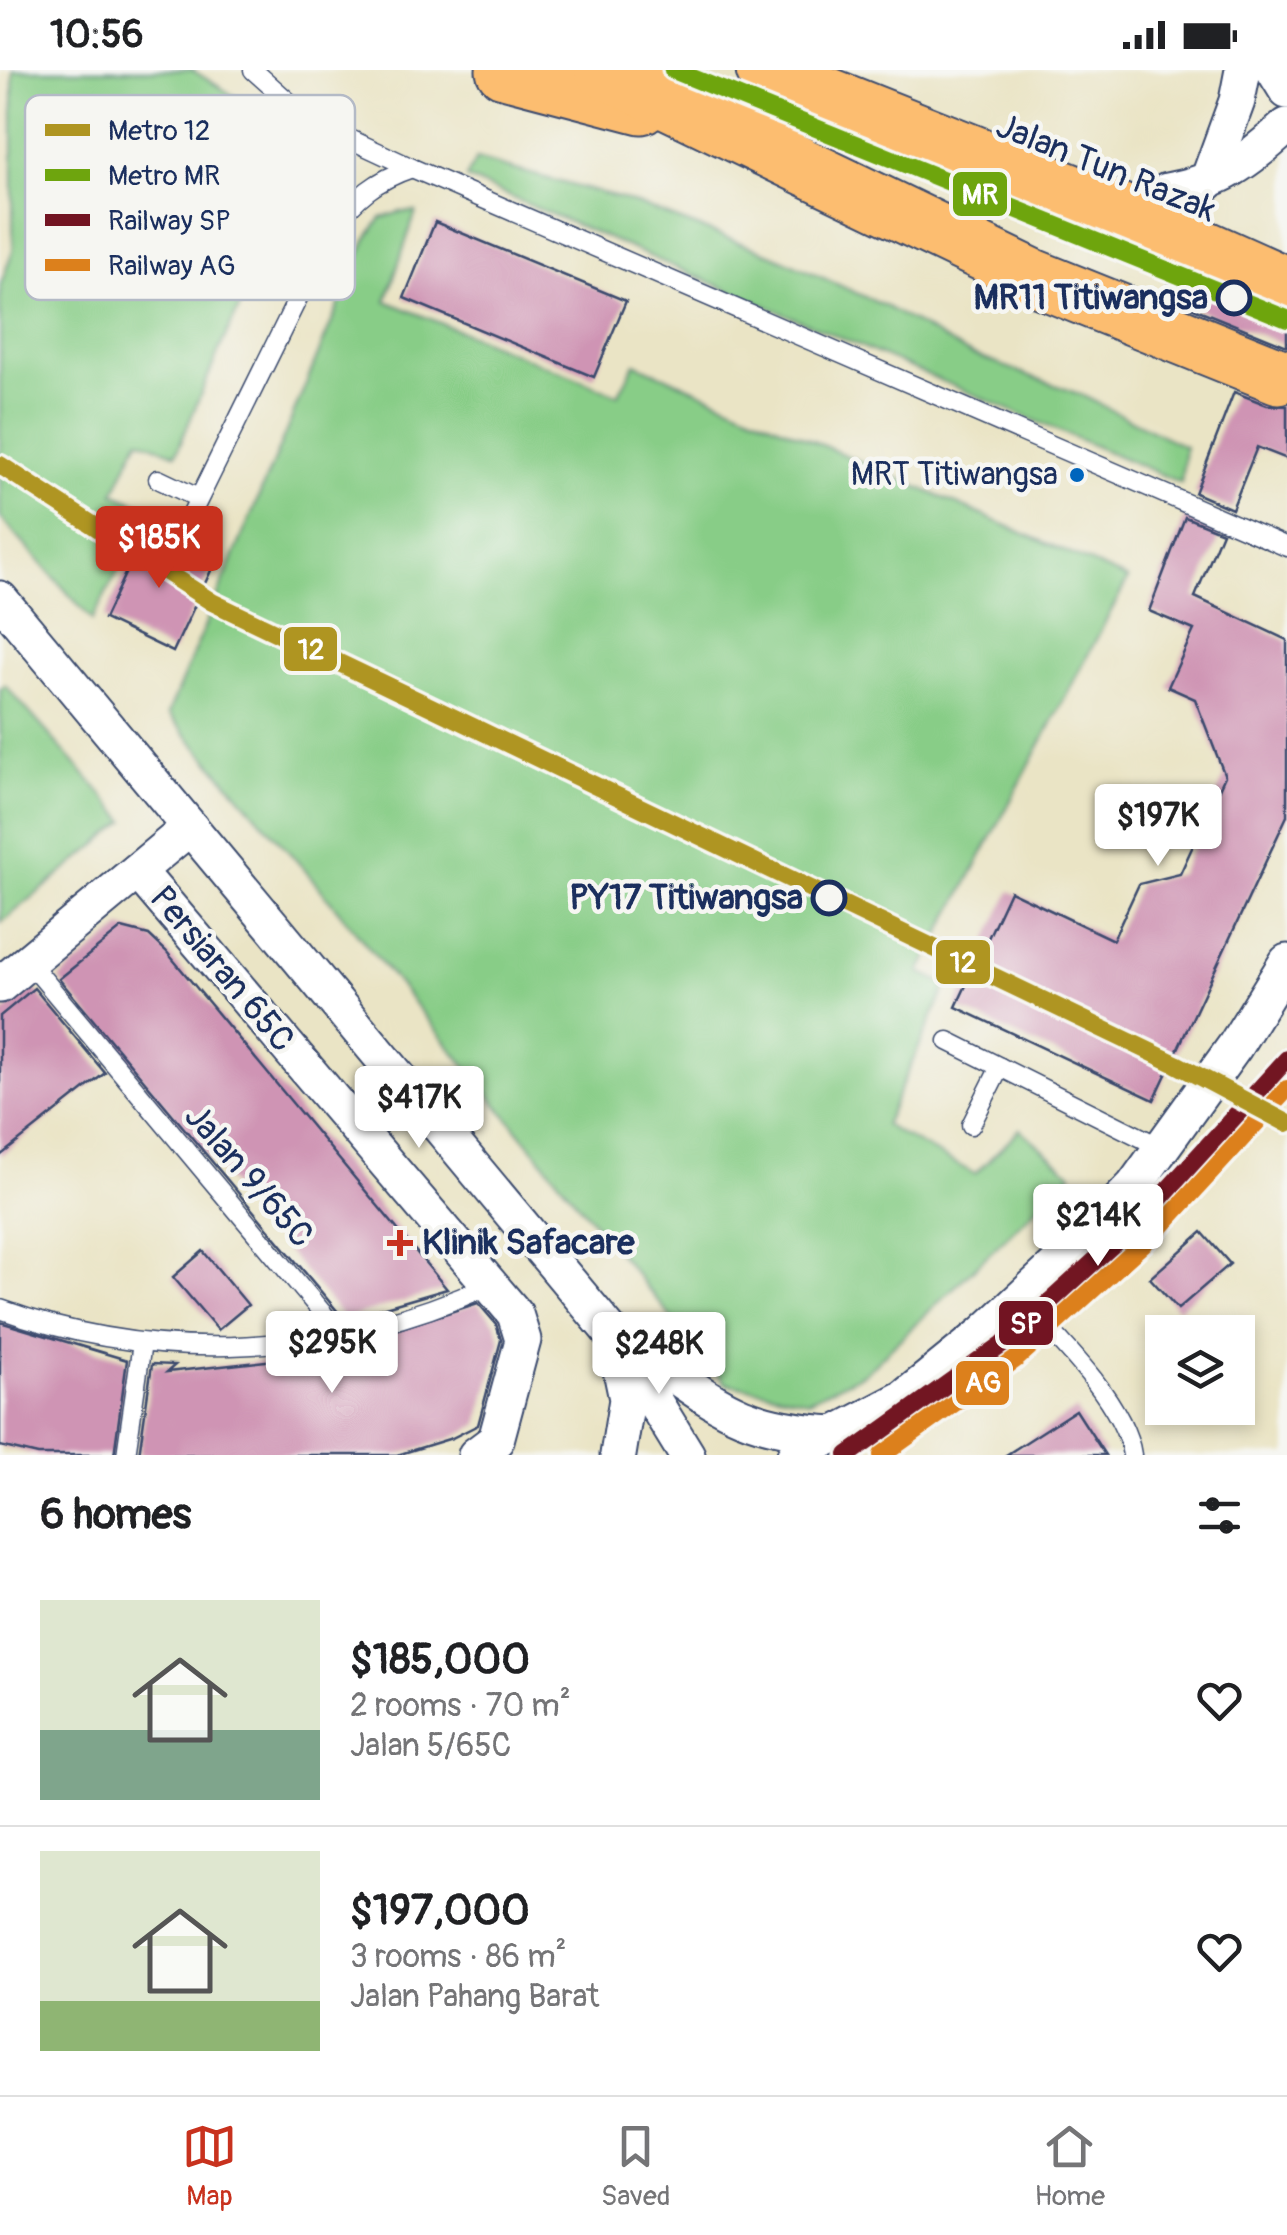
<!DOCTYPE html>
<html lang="en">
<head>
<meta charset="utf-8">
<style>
	body { margin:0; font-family:Pangolin,sans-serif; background:#f2f2f2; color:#202124; height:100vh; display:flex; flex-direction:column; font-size:38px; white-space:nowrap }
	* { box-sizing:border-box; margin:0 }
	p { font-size:32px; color:#757577 }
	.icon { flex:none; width:55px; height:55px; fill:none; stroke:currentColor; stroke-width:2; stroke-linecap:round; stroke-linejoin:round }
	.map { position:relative; height:1385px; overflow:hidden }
	.sheet { display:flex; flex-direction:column; background:#fff; flex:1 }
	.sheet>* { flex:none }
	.fabs { position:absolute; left:1145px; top:1245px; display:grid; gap:20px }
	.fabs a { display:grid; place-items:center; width:110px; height:110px; border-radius:0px; background:#fff; box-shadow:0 5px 15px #0003; font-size:50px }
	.price { position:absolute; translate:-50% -85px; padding:0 22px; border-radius:10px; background:#fff; color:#222; font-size:32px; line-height:65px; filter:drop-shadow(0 2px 5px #0008) }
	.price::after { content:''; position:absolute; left:50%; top:60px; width:30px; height:22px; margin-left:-15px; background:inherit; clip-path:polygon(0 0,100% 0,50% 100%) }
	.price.active { background:#c8321e; color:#fff }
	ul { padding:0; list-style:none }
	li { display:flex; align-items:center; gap:30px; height:250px; padding:0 40px }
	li+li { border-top:2px solid #e0e0e0 }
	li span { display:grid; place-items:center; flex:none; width:280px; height:200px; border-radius:0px; color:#555 }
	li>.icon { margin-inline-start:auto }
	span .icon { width:120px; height:120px; fill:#fffc; stroke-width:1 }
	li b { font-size:42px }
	h2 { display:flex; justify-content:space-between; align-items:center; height:120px; padding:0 40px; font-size:42px }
	.status { display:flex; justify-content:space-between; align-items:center; height:70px; padding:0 50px; background:#fff; direction:ltr }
	.status svg { height:28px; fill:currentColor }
	.tab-bar { display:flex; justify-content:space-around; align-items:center; height:140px; border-top:2px solid #e0e0e0; background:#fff; font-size:28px; color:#757577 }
	.tab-bar a { display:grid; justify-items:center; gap:5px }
	.tab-bar .active { color:#c8321e }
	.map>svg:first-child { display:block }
	.green { fill:#88cd87; stroke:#527e72; stroke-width:2.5 }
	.building { fill:#cf94b4 }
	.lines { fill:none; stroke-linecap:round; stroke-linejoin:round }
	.lane-casing { stroke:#3a4a6d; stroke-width:21 }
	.street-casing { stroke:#3a4a6d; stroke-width:39 }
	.primary-casing { stroke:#3a4a6d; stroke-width:59 }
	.lane { stroke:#fff; stroke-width:18 }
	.street { stroke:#fff; stroke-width:35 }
	.primary { stroke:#fcbd6f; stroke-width:55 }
	.rail-1-casing { stroke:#f6f6f2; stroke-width:25 }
	.rail-2-casing { stroke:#f6f6f2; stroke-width:25 }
	.rail-1 { stroke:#721422; stroke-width:18 }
	.rail-2 { stroke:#dc801c; stroke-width:18 }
	.metro-1-casing { stroke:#f6f6f2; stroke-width:25 }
	.metro-2-casing { stroke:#f6f6f2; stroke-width:25 }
	.metro-1 { stroke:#af9521; stroke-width:18 }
	.metro-2 { stroke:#6ea50e; stroke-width:18 }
	.stop-dot { fill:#f6f6f2; stroke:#1b2f5e; stroke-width:5 }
	.bus-dot { fill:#0065bd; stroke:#f6f6f2; stroke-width:4 }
	.poi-dot { fill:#c8321e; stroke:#f6f6f2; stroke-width:4 }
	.labels { text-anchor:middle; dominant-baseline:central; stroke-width:9; stroke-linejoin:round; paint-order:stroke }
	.bus-label { font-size:32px; fill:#1b2f5e; stroke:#f6f6f2; text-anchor:end }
	.street-label { font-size:35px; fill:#1b2f5e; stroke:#f6f6f2 }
	.stop-label { font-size:35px; font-weight:bold; fill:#1b2f5e; stroke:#f6f6f2; text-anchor:end }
	.poi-label { font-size:35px; font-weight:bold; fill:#1b2f5e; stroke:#f6f6f2; text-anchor:start }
	.key { fill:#f6f6f2; stroke:#b4bac6; stroke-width:2.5 }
	.key-label { font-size:28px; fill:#1b2f5e }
	.line-badge { stroke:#f6f6f2; stroke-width:4 }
	.badge-label { font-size:28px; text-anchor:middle; font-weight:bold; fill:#fff }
</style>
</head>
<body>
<div class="status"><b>10:56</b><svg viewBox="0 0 49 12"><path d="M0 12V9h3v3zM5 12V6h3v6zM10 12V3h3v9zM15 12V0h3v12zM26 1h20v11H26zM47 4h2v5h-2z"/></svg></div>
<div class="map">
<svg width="1287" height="1385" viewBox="0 0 1287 1385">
	<rect width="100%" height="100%" fill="#f6f6f2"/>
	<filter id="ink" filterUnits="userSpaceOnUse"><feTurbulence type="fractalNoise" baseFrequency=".01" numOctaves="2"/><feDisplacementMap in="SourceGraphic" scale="20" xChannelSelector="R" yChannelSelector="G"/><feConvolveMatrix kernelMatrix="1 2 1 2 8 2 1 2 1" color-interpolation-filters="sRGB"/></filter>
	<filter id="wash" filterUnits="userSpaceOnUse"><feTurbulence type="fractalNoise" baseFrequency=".0048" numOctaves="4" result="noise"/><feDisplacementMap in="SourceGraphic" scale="40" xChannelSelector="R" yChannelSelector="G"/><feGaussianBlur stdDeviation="2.25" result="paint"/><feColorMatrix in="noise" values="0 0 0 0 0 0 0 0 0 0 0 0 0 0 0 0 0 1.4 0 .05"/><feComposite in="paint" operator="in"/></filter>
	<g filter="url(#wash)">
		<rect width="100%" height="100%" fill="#eae4c5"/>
		<g class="green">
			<polygon points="13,0 192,0 255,39 285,91 291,129 220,278 176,384 139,369 114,423 150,439 92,550 0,447 0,216 13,180"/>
			<polygon points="476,89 622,129 773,185 885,236 968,283 1079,324 1185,377 1181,413 466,108"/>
			<polygon points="400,142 416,142 386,231 618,325 635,293 1128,509 920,902 947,915 884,1055 975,1104 1020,1059 1072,1104 865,1303 808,1330 725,1313 310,806 168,644 366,170 381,148"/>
			<polygon points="5,615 126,751 1,853 0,619"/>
		</g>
		<g id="blocks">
			<g class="building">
				<polygon points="435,152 626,231 594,307 404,228"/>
				<polygon points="1173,198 1287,246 1287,276 1164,226"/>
				<polygon points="1234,322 1267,335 1287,336 1287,389 1257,377 1232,439 1195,423"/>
				<polygon points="1185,447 1222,462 1195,527 1287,570 1287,746 1154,1030 956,937 1010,821 1113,870 1139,814 1180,804 1225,706 1195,629 1168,617 1194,560 1149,541"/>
				<polygon points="145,461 214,494 173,582 104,549"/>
				<polygon points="122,858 149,865 166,881 447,1219 344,1249 59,909"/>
				<polygon points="34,918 105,1003 0,1086 0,946"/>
				<polygon points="1202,1162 1230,1194 1178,1239 1150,1208"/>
				<polygon points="203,1181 248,1235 218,1260 173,1207"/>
				<polygon points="478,1233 496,1254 501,1270 478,1355 452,1368 397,1385 139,1385 152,1294 175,1295 167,1302 312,1286 358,1276 355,1273"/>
				<polygon points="0,1252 127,1290 114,1385 38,1385 0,1376"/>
				<polygon points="1076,1340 1105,1385 1006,1385"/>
			</g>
		</g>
	</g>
	<g filter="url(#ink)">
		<use href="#blocks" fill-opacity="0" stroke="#3a4a6d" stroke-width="2.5"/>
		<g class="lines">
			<defs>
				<g id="lane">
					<polyline points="253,0 309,50 412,98 1287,477"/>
					<polyline points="309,50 322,74 333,157"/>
					<polyline points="158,409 198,428"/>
					<path d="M186 455 333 157C356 127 376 110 412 98"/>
					<polyline points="29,892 341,1265"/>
					<polyline points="948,971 1162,1078"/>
					<polyline points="971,1055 1000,997"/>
					<path d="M1020 1228C1056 1266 1125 1333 1132 1385"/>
					<path d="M0 1239C162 1297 334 1286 490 1215"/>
					<polyline points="126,1385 142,1273"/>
				</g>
				<g id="street">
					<polyline points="1274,0 1287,21"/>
					<polyline points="1207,113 1237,31 1243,0"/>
					<path d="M1167 121C1223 111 1245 93 1287 56"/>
					<polyline points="0,529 614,1266 687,1385"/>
					<polyline points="138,801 515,1244 523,1270 496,1370 476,1385"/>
					<polyline points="0,915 189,758"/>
					<path d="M628 1274C711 1327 730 1359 836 1364"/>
					<polyline points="618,1286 627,1329 618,1385"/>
					<polyline points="795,1385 904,1328 983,1264 1056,1196 1134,1116 1235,976 1287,892"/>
				</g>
				<g id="primary">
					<polyline points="504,0 641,36"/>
					<polyline points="603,0 1033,207 1279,306"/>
					<polyline points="764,0 1142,150 1287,215"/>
				</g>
			</defs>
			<use href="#lane" class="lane-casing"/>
			<use href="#street" class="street-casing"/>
			<use href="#primary" class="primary-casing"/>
			<use href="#lane" class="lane"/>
			<use href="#street" class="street"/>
			<use href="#primary" class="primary"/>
			<defs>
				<polyline id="rail-1" points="848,1385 1003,1274 1142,1148 1287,989"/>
				<polyline id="rail-2" points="882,1385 1016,1289 1157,1161 1287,1019"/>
			</defs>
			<use href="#rail-1" class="rail-1-casing"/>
			<use href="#rail-2" class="rail-2-casing"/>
			<use href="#rail-1" class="rail-1"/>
			<use href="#rail-2" class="rail-2"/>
			<defs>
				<polyline id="metro-1" points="0,395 212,532 1176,994 1287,1053"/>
				<polyline id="metro-2" points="673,0 1287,249"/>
			</defs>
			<use href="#metro-1" class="metro-1-casing"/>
			<use href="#metro-2" class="metro-2-casing"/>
			<use href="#metro-1" class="metro-1"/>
			<use href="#metro-2" class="metro-2"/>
		</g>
	</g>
	<g class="stop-dot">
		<circle cx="1234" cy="228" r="16"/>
		<circle cx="829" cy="828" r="16"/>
	</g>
	<circle class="bus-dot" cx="1077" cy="405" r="9"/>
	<path class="poi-dot" d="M395 1158h10v10h10v10h-10v10h-10v-10h-10v-10h10z"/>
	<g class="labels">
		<g class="bus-label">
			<text x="1058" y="405">MRT Titiwangsa</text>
		</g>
		<g class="street-label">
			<text transform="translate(1106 98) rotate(22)">Jalan Tun Razak</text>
			<text transform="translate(222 899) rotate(50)">Persiaran 65C</text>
			<text transform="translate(249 1106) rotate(49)">Jalan 9/65C</text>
		</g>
		<g class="stop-label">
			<text x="1208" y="228">MR11 Titiwangsa</text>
			<text x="803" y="828">PY17 Titiwangsa</text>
		</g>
		<g class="poi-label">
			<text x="422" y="1173">Klinik Safacare</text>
		</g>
	</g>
	<rect x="25" y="25" width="330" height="205" rx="15" class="key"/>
	<rect x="45" y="54" width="45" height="12" fill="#af9521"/>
	<rect x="45" y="99" width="45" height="12" fill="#6ea50e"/>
	<rect x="45" y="144" width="45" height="12" fill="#721422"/>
	<rect x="45" y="189" width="45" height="12" fill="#dc801c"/>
	<g class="key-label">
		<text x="108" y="70">Metro 12</text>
		<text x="108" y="115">Metro MR</text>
		<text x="108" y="160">Railway SP</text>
		<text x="108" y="205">Railway AG</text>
	</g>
	<g class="line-badge">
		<rect x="951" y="100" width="58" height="48" rx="10" fill="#6ea50e"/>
		<rect x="282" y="555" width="57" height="48" rx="10" fill="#af9521"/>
		<rect x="934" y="868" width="58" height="48" rx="10" fill="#af9521"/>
		<rect x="997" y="1229" width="58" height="48" rx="10" fill="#721422"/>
		<rect x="954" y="1289" width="57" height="48" rx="10" fill="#dc801c"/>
	</g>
	<g class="badge-label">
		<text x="980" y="134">MR</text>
		<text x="311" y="589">12</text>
		<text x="963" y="902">12</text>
		<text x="1026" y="1263">SP</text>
		<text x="983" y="1322">AG</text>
	</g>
</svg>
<div class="fabs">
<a><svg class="icon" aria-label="layers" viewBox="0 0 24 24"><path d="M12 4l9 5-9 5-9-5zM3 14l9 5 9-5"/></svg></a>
</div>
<b class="price active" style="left:159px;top:521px">$185K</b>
<b class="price" style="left:1158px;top:799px">$197K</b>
<b class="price" style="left:419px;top:1081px">$417K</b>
<b class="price" style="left:1098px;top:1199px">$214K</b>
<b class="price" style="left:332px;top:1326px">$295K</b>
<b class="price" style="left:659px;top:1327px">$248K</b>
</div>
<section class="sheet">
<h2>6 homes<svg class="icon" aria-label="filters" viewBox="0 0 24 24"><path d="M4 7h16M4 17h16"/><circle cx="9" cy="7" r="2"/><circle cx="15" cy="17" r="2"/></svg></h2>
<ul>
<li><span style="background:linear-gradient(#dfe7d0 65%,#7fa58c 0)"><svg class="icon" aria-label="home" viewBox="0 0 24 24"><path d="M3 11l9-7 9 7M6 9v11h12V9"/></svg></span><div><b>$185,000</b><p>2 rooms · 70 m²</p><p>Jalan 5/65C</p></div><svg class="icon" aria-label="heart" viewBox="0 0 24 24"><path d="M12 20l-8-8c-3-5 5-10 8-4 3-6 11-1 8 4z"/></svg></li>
<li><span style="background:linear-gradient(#dfe7d0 75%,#8fb573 0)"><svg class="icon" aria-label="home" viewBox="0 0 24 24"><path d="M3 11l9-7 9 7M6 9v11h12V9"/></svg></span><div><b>$197,000</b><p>3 rooms · 86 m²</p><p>Jalan Pahang Barat</p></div><svg class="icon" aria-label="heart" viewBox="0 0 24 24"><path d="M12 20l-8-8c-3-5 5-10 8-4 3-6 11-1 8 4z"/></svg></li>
</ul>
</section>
<nav class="tab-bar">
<a class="active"><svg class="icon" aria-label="map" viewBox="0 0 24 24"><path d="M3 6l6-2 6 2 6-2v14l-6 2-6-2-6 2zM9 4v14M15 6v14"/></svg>Map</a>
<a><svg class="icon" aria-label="saved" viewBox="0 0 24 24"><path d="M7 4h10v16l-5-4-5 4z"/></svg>Saved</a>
<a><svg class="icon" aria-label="home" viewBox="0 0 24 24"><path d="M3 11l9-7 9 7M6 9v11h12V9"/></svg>Home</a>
</nav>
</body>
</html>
